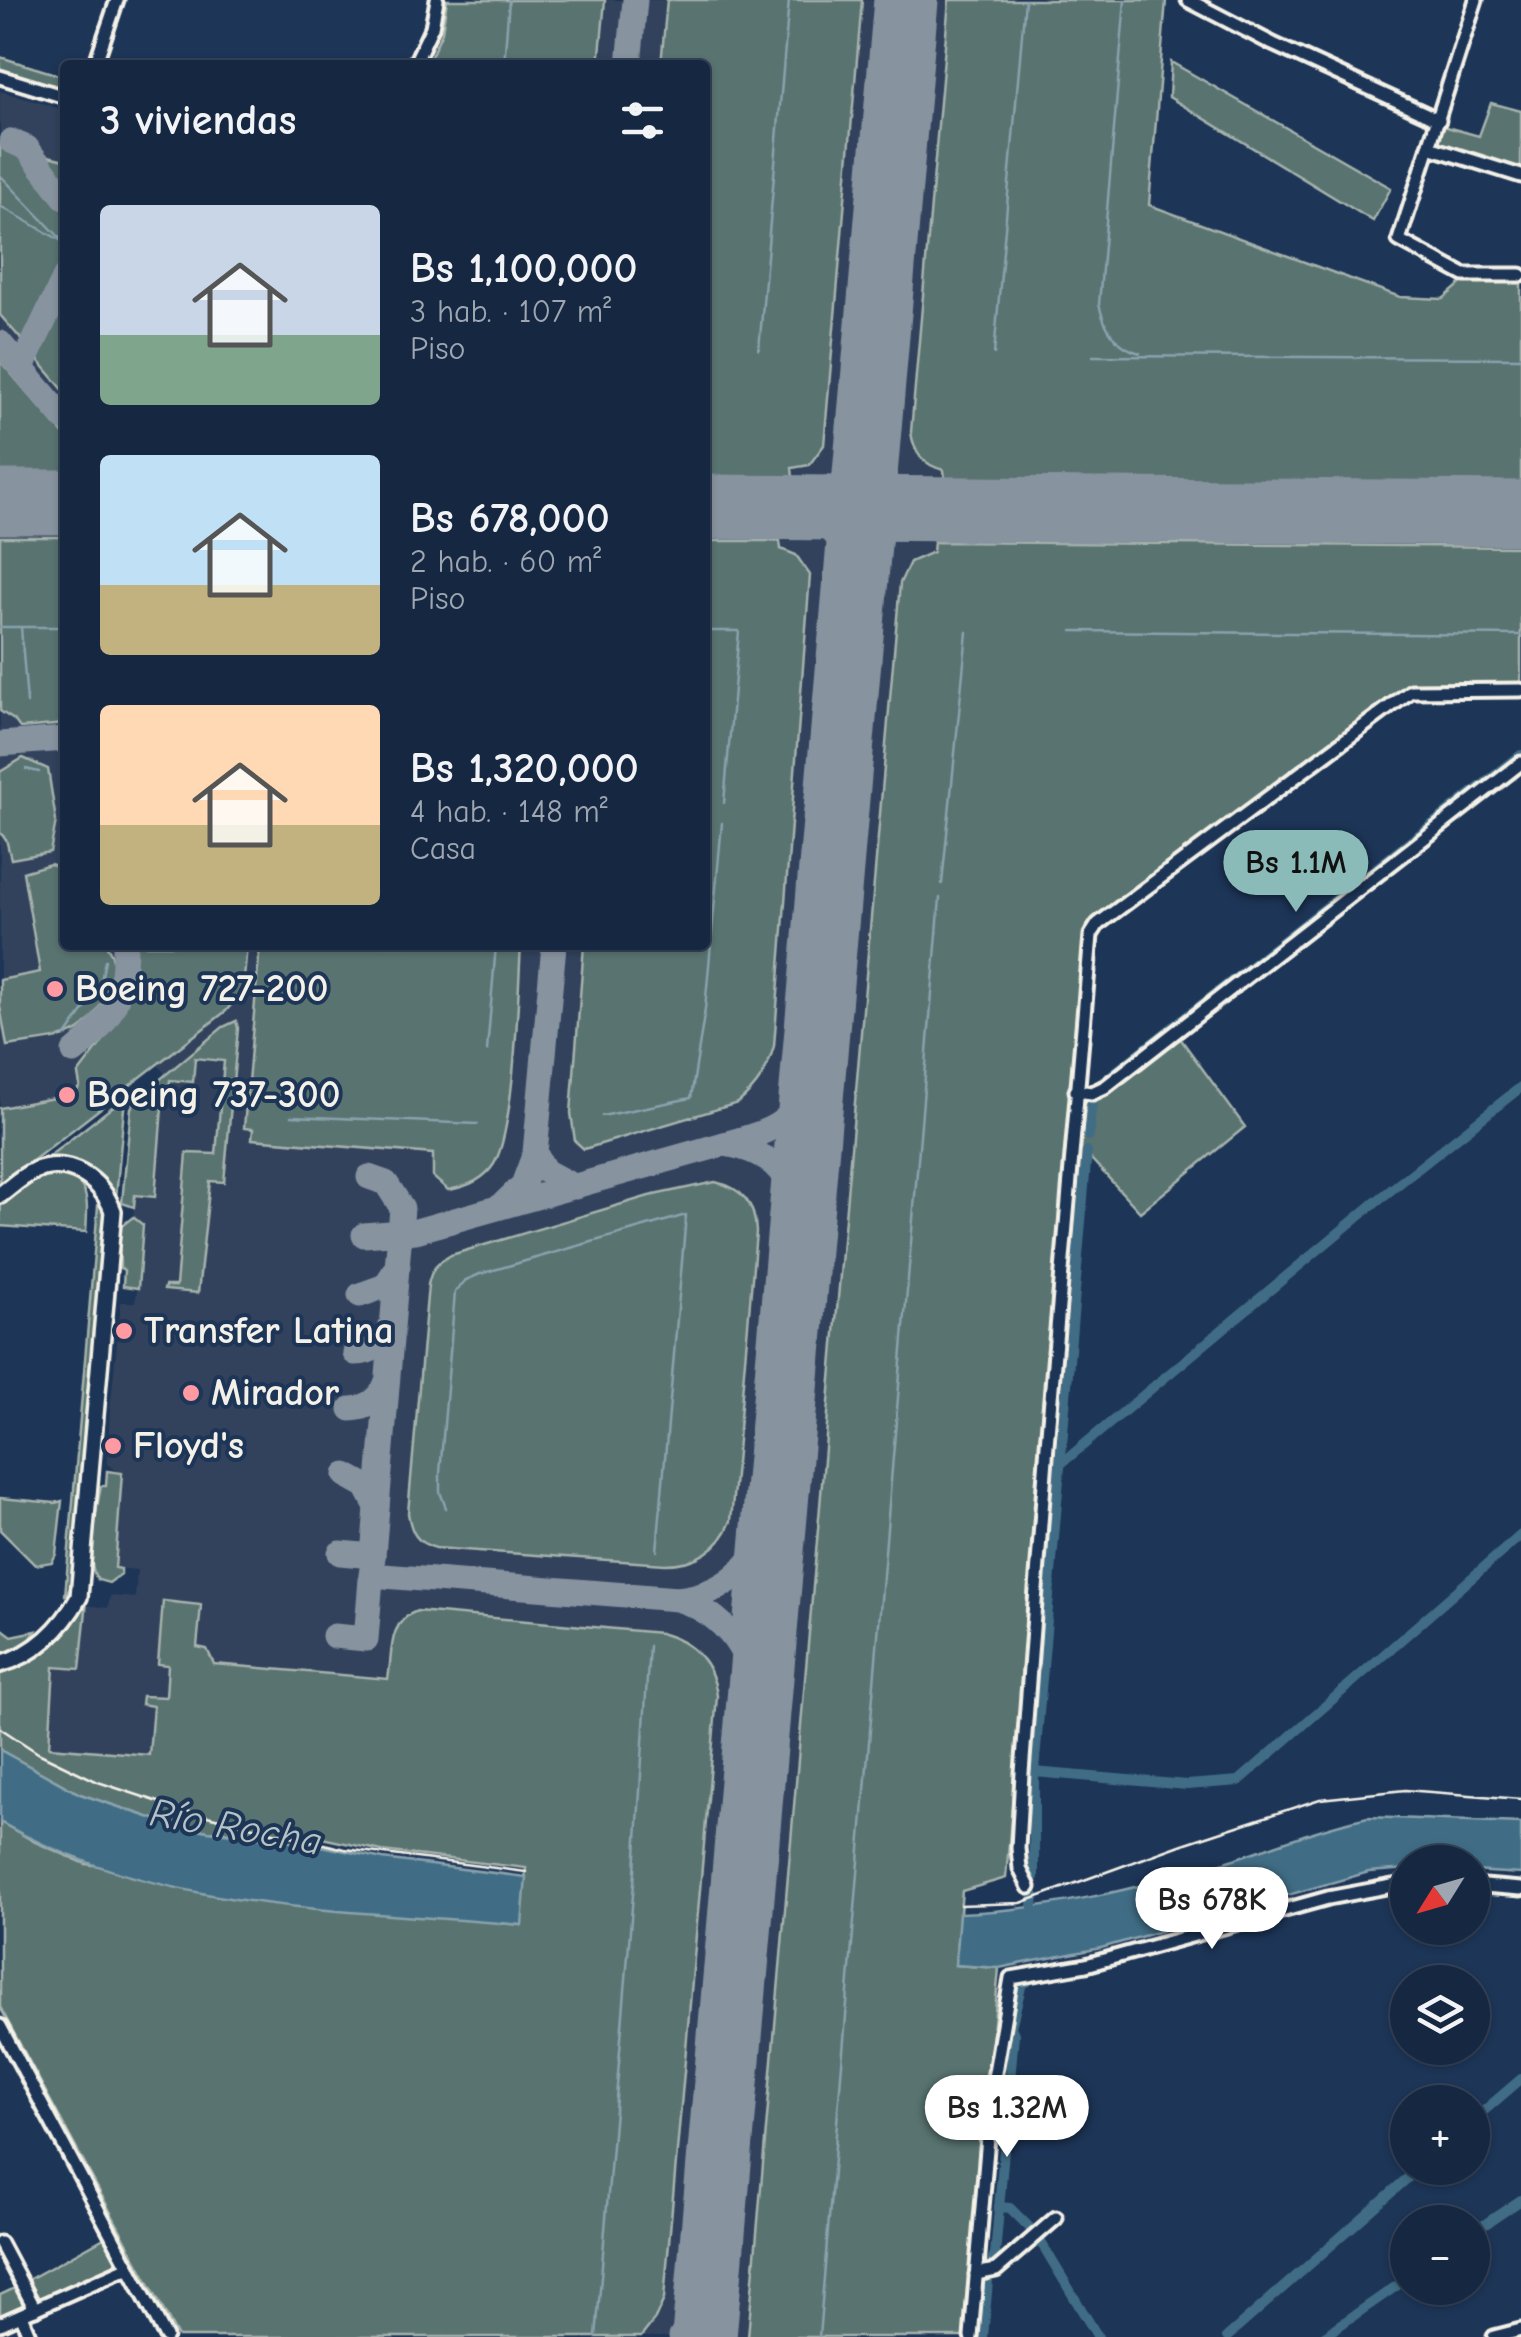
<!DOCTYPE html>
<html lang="es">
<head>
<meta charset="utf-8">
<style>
	body { margin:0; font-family:"Comic Neue",sans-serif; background:#23344c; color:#f1f3f6; height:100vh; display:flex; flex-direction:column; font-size:38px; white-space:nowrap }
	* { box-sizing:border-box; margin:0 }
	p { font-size:32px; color:#9ea6b1 }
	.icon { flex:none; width:55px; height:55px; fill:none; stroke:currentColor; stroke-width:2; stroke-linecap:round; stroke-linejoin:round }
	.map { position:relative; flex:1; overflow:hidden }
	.drawer { position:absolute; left:60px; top:60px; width:650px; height:890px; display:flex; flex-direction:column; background:#162841; border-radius:10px; box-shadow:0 2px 8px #0004,0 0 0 2px #35445a }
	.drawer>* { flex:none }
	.needle { width:65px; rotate:233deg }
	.controls { position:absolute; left:1390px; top:1845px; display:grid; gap:20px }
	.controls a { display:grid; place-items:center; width:100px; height:100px; border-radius:50%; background:#162841; box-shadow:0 2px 8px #0004,0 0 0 2px #35445a; font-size:50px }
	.price { position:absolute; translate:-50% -85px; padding:0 22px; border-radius:35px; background:#fff; color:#222; font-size:32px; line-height:65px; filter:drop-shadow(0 2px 5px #0008) }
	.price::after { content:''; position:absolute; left:50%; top:60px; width:30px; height:22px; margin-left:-15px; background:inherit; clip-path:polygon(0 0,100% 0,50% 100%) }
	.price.selected { background:#8bbbb9; color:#111 }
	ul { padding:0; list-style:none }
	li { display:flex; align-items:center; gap:30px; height:250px; padding:0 40px }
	li span { display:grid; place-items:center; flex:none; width:280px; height:200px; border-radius:10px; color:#555 }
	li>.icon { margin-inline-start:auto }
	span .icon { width:120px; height:120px; fill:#fffc; stroke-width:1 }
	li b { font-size:42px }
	h2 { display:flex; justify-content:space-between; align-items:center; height:120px; padding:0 40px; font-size:42px }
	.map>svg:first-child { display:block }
	.built { fill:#31435d }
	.green { fill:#587370; stroke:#a6b2ac; stroke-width:2.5 }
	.water { fill:#416d85; stroke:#89a2ad; stroke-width:2.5 }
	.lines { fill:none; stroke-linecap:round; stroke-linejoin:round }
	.stream { stroke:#89a2ad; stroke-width:2.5 }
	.canal { stroke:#416d85; stroke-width:10 }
	.taxiway { stroke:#8893a0; stroke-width:25 }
	.runway { stroke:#8893a0; stroke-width:65 }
	.street-casing { stroke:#f4f1e8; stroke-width:19 }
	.secondary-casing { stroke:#f4f1e8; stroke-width:22 }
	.street { stroke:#1d3557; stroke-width:11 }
	.secondary { stroke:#1d3557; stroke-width:15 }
	.tram { stroke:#f4f1e8; stroke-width:2.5 }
	.poi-dot { fill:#ff9aa2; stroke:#1d3557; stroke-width:4 }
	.labels { text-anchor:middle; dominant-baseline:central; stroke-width:8; stroke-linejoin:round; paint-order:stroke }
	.poi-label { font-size:38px; font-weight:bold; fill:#f4f1e8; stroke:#1d3557; text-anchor:start }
	.water-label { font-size:40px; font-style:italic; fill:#b5c3c5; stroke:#1d3557 }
</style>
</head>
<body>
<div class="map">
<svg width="1521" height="2337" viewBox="0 0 1521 2337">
	<rect width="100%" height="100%" fill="#1d3557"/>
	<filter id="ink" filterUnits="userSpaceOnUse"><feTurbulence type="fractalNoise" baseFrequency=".01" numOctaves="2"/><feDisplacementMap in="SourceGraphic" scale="20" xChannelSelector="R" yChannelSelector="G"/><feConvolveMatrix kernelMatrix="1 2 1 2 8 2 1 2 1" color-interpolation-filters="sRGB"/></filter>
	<g filter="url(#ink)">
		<polygon class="built" points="469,0 1163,0 1133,333 1521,341 1521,687 1407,687 1086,931 1006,1878 962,1891 960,1906 955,1965 999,1968 965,2337 178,2337 0,2007 0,1822 35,1842 86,1864 522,1924 526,1868 382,1851 380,1839 149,1755 48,1747 54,1667 80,1669 86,1605 108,1608 110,1596 135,1598 137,1570 115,1568 122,1474 107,1464 110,1411 121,1302 135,1302 138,1284 143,1225 133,1220 135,1195 155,1197 164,1088 158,1083 165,1074 155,1061 0,1181 0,91 65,110 65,945 705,945 705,65 462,65"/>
		<g class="green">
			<polygon points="447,0 605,0 599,65 427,65 442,32"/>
			<polygon points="667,0 862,0 824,445 809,465 792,468 793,478 705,477 705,65 661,65"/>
			<path d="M949 0H1166L1149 205 1400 297 1443 299 1464 281H1521V483L945 478 944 470C923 465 914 453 911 432Z"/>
			<polygon points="0,57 65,77 65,89 0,71"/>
			<polygon points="1171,62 1391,188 1373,221 1169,97"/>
			<polygon points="1491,103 1521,111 1521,170 1437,144 1443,126 1479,136"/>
			<polygon points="24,136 44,155 65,160 65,189"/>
			<polygon points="0,146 36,164 65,205 65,269 28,347 0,315"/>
			<polygon points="65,284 65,392 34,355"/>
			<polygon points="0,361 65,436 65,472 0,472"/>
			<polygon points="0,537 65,537 65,724 20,728 14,720 0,711"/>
			<path d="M705 541H780L781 549 796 555 810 575 774 1046C767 1071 758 1086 738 1103L584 1149 575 1141 571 1113 584 945H705Z"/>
			<polygon points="934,542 1521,547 1521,687 1407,687 1086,931 1006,1878 962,1891 955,1965 999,1968 965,2337 748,2337 900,583 910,562 933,552"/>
			<polygon points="23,758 48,769 56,821 50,852 11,859 6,839 0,833 0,772"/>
			<path d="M50 864 64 868 65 874V945H106C115 956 115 968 110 982 90 1043 63 1037 7 1046L0 1006V980L40 972 23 872Z"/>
			<path d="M136 945H247L243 990 226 1011 0 1186V1108L75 1094 80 1086 78 1074C114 1026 133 1007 136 945Z"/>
			<path d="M260 945H521C518 992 515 1130 494 1164 484 1180 466 1187 448 1190L433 1177V1154L252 1139 253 1129 244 1128Z"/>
			<polygon points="236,1021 238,1028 224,1182 210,1181 198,1293 164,1290 165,1286 176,1286 187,1153 216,1154 224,1061 195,1058 193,1082 170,1080 169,1088 158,1085 158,1081 223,1027"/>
			<polygon points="1180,1038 1245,1127 1140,1212 1081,1148 1086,1098 1101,1096 1113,1090"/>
			<polygon points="144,1094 163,1095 155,1197 135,1195 134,1207 122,1203 131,1108 138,1096"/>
			<path d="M125 1097 116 1198C100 1169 75 1157 43 1161Z"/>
			<path d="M50 1173C91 1175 88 1200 86 1232L0 1226 1 1205 24 1185Z"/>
			<path d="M715 1182C743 1188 755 1204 756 1232L731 1521C720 1550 695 1564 665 1564L436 1548C416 1543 411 1532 408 1513L428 1285C431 1269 437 1263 451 1255L649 1196Z"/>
			<polygon points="99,1194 105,1215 73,1584 65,1596"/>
			<polygon points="133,1217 143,1225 138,1288 123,1286 124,1270 120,1268 119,1228"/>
			<path d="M107 1471 122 1473 115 1568 121 1569V1574L109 1583 98 1580C83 1563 97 1509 101 1486H106Z"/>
			<polygon points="0,1498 55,1503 62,1501 56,1554 52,1562 35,1565 0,1530"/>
			<path d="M87 1600 80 1669 54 1667 49 1747 149 1755 153 1706 141 1704 142 1696 166 1697 168 1665 158 1664 163 1601 201 1605 197 1647 207 1649 214 1664 388 1679C393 1653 387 1622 417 1611L660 1633C693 1642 713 1662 717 1696L664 2299 655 2319 641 2337H178L0 2007V1822L35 1842 86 1864 521 1925 526 1868 382 1851 308 1835 208 1831 166 1823 80 1794 0 1750V1671L40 1653 58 1639Z"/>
			<polygon points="0,1627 12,1636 36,1631 28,1642 0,1655"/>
			<polygon points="106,2237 119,2264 116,2268 36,2300 26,2281"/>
			<polygon points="17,2287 25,2303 23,2308 0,2318 0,2295"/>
		</g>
		<g class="water">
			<path d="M0 1750 80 1794 166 1823 208 1831 308 1843 383 1859 526 1877 522 1925C345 1909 158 1913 0 1822Z"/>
			<path d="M1368 1817 1521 1823V1874L1473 1871 1472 1862H1408L1407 1869 1369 1872 1101 1948 999 1968 955 1965 959 1913C1050 1910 1136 1889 1222 1863 1271 1847 1318 1828 1368 1817Z"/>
		</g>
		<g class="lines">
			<g class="stream">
				<path d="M1125 0 1099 304C1104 327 1116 347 1140 353"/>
				<polyline points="504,65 509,0"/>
				<polyline points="0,175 65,243"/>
				<polyline points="0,206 60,240"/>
				<polyline points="759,350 789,0"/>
				<polyline points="994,354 1025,0"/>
				<polyline points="1093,356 1521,358"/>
				<polyline points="0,627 65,627"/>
				<polyline points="21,627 27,703"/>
				<polyline points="705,631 739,631 724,803"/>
				<polyline points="1072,631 1521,635"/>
				<polyline points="26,769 39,772"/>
				<polyline points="942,884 967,632"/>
				<polyline points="66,1036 100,987 105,960"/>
				<polyline points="487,1051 496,945"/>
				<polyline points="291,1116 478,1124"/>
				<polyline points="602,1116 691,1098 705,1009 722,823"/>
				<polyline points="446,1508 440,1492 440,1473 455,1292 466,1280 480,1274 686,1215 657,1551"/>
				<polyline points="596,2337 635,1871 649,1646"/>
				<polyline points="819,2337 940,898"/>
			</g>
			<g class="canal">
				<polyline points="1100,1084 1521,755"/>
				<polyline points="1088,1136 1092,1102"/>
				<polyline points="1087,1151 1034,1772 1187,1785 1239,1781 1521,1535"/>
				<polyline points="1062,1463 1372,1205 1521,1087"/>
				<polyline points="1034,1779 1034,1877"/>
				<polyline points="1032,1916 1034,1896"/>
				<polyline points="1472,2121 1521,2079"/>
				<polyline points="999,2207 1010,2208 1032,2230"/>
				<polyline points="1472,2233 1521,2200"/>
				<polyline points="1039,2239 1098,2337"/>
				<polyline points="991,2263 995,2255 1014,2034 1011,2027 1022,1983 1027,1982"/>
				<polyline points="983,2337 988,2281"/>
				<polyline points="1227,2337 1419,2168"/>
				<polyline points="1323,2337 1408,2278"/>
			</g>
			<g class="taxiway">
				<polyline points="629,65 635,0"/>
				<polyline points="11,141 27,148 65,198"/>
				<polyline points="0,343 65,419"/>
				<polyline points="22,367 65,277"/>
				<path d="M763 508C817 515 842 523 857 580"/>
				<path d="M806 508C837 496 856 482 868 451"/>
				<polyline points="0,744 65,739"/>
				<path d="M74 1052C112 1021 125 994 125 945"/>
				<polyline points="535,1153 554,945"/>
				<polyline points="501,1206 523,1185 535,1153 545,1171 575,1187"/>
				<path d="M801 1228C794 1178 776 1152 724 1144 782 1128 793 1124 815 1066"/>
				<polyline points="364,1235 416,1231 724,1144"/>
				<polyline points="360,1295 385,1286 398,1266"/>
				<path d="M355 1353C372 1353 389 1342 391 1325"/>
				<path d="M351 1409C369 1408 381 1399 387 1382"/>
				<polyline points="346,1475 366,1486 377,1507"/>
				<polyline points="340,1553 373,1556"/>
				<polyline points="371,1575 677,1599"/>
				<polyline points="334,1636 366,1639 402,1208 386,1183 369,1177"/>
				<path d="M759 1710C753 1657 730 1615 677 1599 729 1594 753 1564 775 1520"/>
				<polyline points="681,2337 708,2297"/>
			</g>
			<g class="runway">
				<polyline points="0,502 65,502"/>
				<polyline points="705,507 1521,513"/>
				<polyline points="704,2337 906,0"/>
			</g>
			<defs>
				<g id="street">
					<polyline points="1188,0 1273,44 1439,120"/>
					<polyline points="1476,0 1399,240 1464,275 1521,275"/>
					<polyline points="95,65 117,0"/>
					<polyline points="414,65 432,27 437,0"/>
					<polyline points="0,77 65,97"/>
					<polyline points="1429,147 1521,176"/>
					<polyline points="1076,1091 1092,1093 1105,1087 1521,763"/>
					<polyline points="1472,1885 1521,1889"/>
					<polyline points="1029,1887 1020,1869 1018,1848 1022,1773 1047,1445 1091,935 1098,924 1411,691 1521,690"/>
					<polyline points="0,2026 166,2337"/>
					<polyline points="0,2243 35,2309"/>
					<polyline points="976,2274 996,2270 1056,2218"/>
					<polyline points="21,2315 30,2337"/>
					<polyline points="0,2324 129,2267"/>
					<polyline points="971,2337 992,2090 1011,1978 1086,1965 1328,1898 1408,1883"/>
					<polyline points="1494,2337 1521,2330"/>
				</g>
				<path id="secondary" d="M0 1195C11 1187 22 1176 34 1171 69 1157 101 1179 113 1211L79 1597C62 1628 35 1655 0 1664"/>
			</defs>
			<use href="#street" class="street-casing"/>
			<use href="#secondary" class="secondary-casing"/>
			<use href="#street" class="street"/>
			<use href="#secondary" class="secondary"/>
			<g class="tram">
				<polyline points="0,1728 38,1753 98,1782 186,1811 345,1849 526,1872"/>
				<polyline points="960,1905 1021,1903 1183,1844 1320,1799 1405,1790 1521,1799"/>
			</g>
		</g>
	</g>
	<g class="poi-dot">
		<circle cx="55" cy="989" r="10"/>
		<circle cx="67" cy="1095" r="10"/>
		<circle cx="124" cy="1331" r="10"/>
		<circle cx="191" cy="1393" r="10"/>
		<circle cx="113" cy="1446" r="10"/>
	</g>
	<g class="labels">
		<g class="poi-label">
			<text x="75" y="989">Boeing 727-200</text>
			<text x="87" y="1095">Boeing 737-300</text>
			<text x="144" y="1331">Transfer Latina</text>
			<text x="211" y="1393">Mirador</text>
			<text x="133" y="1446">Floyd's</text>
		</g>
		<g class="water-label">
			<text transform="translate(236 1827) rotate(10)">Río Rocha</text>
		</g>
	</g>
</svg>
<div class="controls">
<a><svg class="needle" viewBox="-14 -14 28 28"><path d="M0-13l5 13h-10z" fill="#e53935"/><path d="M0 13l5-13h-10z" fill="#9ea6b1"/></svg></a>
<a><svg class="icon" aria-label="layers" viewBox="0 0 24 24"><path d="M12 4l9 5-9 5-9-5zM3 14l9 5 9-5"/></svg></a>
<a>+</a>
<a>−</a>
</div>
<b class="price selected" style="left:1296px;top:915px">Bs 1.1M</b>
<b class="price" style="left:1212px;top:1952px">Bs 678K</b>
<b class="price" style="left:1007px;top:2160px">Bs 1.32M</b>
<section class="drawer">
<h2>3 viviendas<svg class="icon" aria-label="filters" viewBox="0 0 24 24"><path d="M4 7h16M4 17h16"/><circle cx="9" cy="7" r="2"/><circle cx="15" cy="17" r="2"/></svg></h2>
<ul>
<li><span style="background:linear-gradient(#c9d6e8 65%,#7fa58c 0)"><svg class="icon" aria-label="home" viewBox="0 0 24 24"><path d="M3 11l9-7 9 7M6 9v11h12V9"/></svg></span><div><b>Bs 1,100,000</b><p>3 hab. · 107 m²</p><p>Piso</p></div></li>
<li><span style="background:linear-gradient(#bfe0f5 65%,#c2b280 0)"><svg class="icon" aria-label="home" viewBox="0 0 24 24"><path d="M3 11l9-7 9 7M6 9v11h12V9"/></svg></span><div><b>Bs 678,000</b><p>2 hab. · 60 m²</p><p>Piso</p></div></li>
<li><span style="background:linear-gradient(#ffd9b3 60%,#c2b280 0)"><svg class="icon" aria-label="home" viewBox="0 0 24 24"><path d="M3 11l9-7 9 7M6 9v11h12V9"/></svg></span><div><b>Bs 1,320,000</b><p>4 hab. · 148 m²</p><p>Casa</p></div></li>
</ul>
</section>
</div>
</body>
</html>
